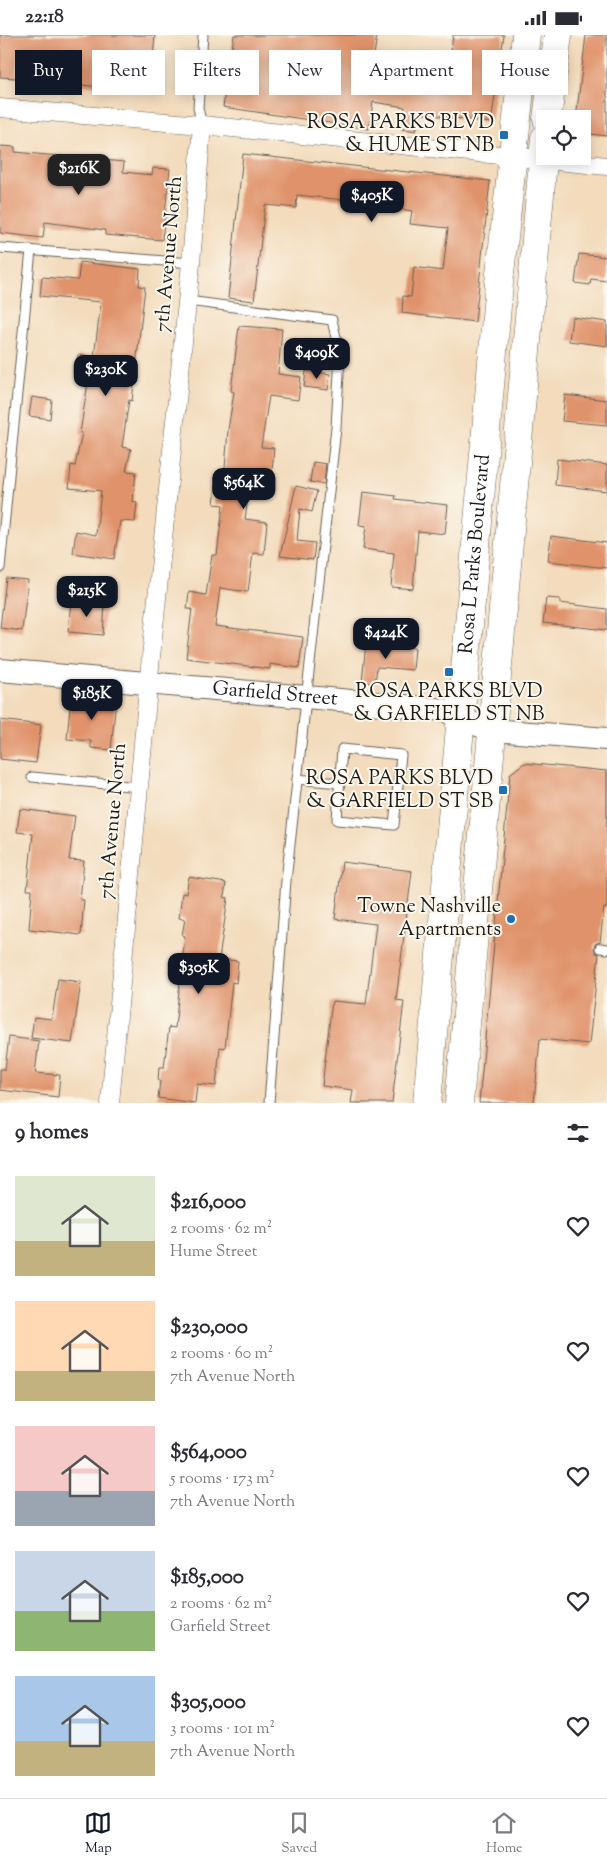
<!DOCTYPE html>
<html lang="en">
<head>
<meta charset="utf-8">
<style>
	body { margin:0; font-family:"Sorts Mill Goudy",serif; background:#f2f2f3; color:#2b2b33; height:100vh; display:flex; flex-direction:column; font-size:19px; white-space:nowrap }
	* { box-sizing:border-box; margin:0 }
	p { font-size:16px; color:#7c7c81 }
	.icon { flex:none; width:28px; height:28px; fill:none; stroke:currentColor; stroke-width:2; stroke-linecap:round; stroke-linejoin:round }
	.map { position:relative; height:1068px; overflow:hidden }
	.details { display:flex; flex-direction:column; background:#fff; flex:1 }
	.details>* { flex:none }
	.guide { position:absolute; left:15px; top:15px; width:578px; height:45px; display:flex; gap:10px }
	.tools { position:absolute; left:536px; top:75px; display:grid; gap:10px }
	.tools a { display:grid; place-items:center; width:55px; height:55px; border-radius:0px; background:#fff; box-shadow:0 2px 12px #0003; font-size:25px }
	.price { position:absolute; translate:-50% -42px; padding:0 11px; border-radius:10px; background:#111827; color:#fff; font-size:16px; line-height:32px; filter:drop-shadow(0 1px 2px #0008) }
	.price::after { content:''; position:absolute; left:50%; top:30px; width:15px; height:11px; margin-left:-8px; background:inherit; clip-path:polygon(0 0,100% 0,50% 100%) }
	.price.selected { background:#222; color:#fff }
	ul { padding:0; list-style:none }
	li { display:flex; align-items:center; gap:15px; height:125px; padding:0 15px }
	li span { display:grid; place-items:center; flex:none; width:140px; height:100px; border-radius:0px; color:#555 }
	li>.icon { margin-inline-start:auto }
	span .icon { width:60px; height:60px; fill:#fffc; stroke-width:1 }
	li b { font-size:21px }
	h2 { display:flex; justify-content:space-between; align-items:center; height:60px; padding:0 15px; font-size:21px }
	.pill { padding:0 18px; border-radius:0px; background:#fff; box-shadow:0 2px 12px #0003; font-size:18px; line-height:45px }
	.pill.selected { background:#111827; color:#fff }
	.status { display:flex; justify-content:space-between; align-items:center; height:35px; padding:0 25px; background:#fff; direction:ltr }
	.status svg { height:14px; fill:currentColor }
	.tabs { display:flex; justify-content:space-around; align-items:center; height:70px; border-top:1px solid #e1e1e2; background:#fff; font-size:14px; color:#7c7c81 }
	.tabs a { display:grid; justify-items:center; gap:2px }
	.tabs .selected { color:#111827 }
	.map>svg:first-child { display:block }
	.building { fill:#e0936b }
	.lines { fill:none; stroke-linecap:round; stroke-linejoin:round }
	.service-casing { stroke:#675f54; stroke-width:11 }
	.minor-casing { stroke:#675f54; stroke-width:19 }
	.tertiary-casing { stroke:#675f54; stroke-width:24 }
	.primary-casing { stroke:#675f54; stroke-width:29 }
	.service { stroke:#fff; stroke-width:9 }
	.minor { stroke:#fff; stroke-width:18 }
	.tertiary { stroke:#fff; stroke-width:22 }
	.primary { stroke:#fff; stroke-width:28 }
	.poi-dot { fill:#1f6fb2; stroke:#fbf7ec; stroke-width:2 }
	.labels { text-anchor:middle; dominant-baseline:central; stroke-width:4; stroke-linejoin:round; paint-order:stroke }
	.poi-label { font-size:20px; fill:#1c1c1c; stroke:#fbf7ec; text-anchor:end }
	.street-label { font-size:20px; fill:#1c1c1c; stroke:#fbf7ec }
</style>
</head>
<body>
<div class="status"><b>22:18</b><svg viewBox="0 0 49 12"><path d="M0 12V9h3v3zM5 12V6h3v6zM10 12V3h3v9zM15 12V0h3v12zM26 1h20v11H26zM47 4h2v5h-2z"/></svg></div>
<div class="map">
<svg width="607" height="1068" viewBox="0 0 607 1068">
	<rect width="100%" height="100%" fill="#fbf7ec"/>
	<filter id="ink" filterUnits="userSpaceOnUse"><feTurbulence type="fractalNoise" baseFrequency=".02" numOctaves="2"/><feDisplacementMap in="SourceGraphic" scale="10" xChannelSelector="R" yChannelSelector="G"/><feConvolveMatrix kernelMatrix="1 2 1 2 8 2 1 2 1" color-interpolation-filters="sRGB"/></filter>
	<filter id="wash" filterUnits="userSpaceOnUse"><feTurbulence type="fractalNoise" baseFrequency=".0096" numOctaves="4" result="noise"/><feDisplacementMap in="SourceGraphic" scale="20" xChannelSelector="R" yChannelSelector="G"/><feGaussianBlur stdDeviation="1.12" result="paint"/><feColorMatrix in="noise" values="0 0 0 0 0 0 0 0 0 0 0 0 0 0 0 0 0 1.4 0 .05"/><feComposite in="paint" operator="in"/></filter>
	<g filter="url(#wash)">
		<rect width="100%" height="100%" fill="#f3dbbc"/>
		<g id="blocks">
			<g class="building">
				<polygon points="0,0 155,0 150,57 53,47 56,23 18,18 16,43 0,42"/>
				<polygon points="234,0 377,0 372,34 447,45 453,0 504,0 491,88 419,78 416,96 402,94 405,72 373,67 369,94 223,72"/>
				<polygon points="586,0 607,0 607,101 582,98 582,84 576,84"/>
				<polygon points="0,111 15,112 15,117 124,127 123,137 152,140 153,133 170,134 162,205 105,200 105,195 45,187 43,203 0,198"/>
				<polygon points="243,119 490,146 475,287 402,278 403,261 411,262 414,232 443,236 448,193 410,189 412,176 392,173 392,170 297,160 296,173 265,170 254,266 228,263"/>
				<polygon points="579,219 607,222 607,246 591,244 590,250 575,248"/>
				<polygon points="80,227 140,234 139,251 145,252 132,366 129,365 122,412 131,414 126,436 136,437 133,467 137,468 135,487 120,486 114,524 73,518 76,496 96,500 101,456 69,453 71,430 75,431 82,398 80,398 89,341 75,338 78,320 94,322 101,267 40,261 42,242 78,245"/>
				<polygon points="572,282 607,287 607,311 569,306"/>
				<polygon points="239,291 282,294 278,339 301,342 298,365 269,361 261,412 274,413 272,437 252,435 245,484 267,487 264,519 253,518 248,557 220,553 215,591 303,602 299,633 270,629 270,634 186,623 192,574 187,574 189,557 206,560 212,520 217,520 223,470 214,469 217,444 224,446 228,395 234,357 231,356"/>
				<polygon points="306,336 330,339 328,355 304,352"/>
				<polygon points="565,360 607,365 607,390 562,386"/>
				<polygon points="32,362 52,365 50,384 29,381"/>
				<polygon points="557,424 607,430 607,456 555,450"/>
				<polygon points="313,427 326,429 324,449 310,447"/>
				<polygon points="296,451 317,456 312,477 300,474 297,506 315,508 313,525 280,521"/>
				<polygon points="363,457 396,461 395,464 448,470 445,499 418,496 413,554 391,552 394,518 363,514 366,491 359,490"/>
				<polygon points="551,501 607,508 607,533 548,526"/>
				<polygon points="6,543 28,545 22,596 0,593"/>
				<polygon points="546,563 560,564 560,568 607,574 607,595 543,588"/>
				<polygon points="71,565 105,568 103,600 68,597"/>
				<polygon points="366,608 415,613 413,635 377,632 375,648 362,647"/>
				<polygon points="71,660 116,665 111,715 91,713 91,706 67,704"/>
				<polygon points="0,685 41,690 36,728 0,724"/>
				<polygon points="524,728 607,736 607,873 604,873 600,907 595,909 594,913 596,918 599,919 589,1009 540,1004 534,1068 479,1068 510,739"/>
				<polygon points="20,774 75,781 69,825 84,826 80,865 84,865 81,900 29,894 32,855 27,855 33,799 17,797"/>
				<polygon points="342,827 412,836 396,965 404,966 392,1068 351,1068 353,1055 322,1051 332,966 366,969 376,889 335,884"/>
				<polygon points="189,842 226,848 224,862 228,863 219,924 238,926 236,948 232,947 225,1013 220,1012 216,1051 197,1049 195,1068 158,1063 160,1046 158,1045 159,1032 164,1032 169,992 175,993 185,901 182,900 185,884 179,883 182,858 186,859"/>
				<polygon points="58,944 81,947 72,1008 31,1003 34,982 52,984"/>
				<polygon points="9,1002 39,1006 35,1038 60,1040 58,1062 0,1055 0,1034 5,1034"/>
			</g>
		</g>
	</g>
	<g filter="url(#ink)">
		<use href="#blocks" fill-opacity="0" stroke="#675f54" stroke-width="1"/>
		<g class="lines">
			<defs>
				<g id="service">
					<polyline points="202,90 198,73 203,0"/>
					<polyline points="0,213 191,228"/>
					<polyline points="188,266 332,285 340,320 336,393 286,846 269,1068"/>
					<polyline points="0,533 31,215"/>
					<polygon points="342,714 401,720 394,790 337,785"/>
					<polyline points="32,742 139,752"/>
					<polyline points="297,744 339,748"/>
					<polyline points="600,913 607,914"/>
				</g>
				<g id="minor">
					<polyline points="0,73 202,90 607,131"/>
					<polyline points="110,1068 150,632 191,228 202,90"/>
				</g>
				<g id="tertiary">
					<path id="s1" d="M0 635C148 649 297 660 445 675L460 684 493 695 607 704"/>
				</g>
				<g id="primary">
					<polyline points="547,84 558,0"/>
					<path id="s2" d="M427 1068 499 248 526 0"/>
					<polyline points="459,1068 545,103"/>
				</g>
			</defs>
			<use href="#service" class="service-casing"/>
			<use href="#minor" class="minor-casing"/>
			<use href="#tertiary" class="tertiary-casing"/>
			<use href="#primary" class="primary-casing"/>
			<use href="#service" class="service"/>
			<use href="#minor" class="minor"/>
			<use href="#tertiary" class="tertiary"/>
			<use href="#primary" class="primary"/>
		</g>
	</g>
	<g class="poi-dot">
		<rect x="499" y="95" width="10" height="10" rx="2.5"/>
		<rect x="444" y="632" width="10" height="10" rx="2.5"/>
		<rect x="498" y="750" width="10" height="10" rx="2.5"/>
		<circle cx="511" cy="884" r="5"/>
	</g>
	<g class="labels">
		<g class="poi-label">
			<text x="494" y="88">ROSA PARKS BLVD<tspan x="494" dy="23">&amp; HUME ST NB</tspan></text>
			<text x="449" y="657" text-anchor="middle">ROSA PARKS BLVD<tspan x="449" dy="23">&amp; GARFIELD ST NB</tspan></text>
			<text x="493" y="744">ROSA PARKS BLVD<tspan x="493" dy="23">&amp; GARFIELD ST SB</tspan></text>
			<text x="501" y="872">Towne Nashville<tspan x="501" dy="23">Apartments</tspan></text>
		</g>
		<g class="street-label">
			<text transform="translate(170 219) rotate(-85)">7th Avenue North</text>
			<text stroke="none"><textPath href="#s2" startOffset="551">Rosa L Parks Boulevard</textPath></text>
			<text stroke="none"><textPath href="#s1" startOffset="276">Garfield Street</textPath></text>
			<text transform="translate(114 786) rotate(-85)">7th Avenue North</text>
		</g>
	</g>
</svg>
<div class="tools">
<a><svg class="icon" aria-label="locate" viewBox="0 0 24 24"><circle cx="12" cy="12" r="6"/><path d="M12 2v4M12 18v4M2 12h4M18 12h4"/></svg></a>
</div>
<b class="price selected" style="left:79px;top:161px">$216K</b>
<b class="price" style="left:372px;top:188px">$405K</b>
<b class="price" style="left:317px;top:345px">$409K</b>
<b class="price" style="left:106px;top:362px">$230K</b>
<b class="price" style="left:244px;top:475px">$564K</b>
<b class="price" style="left:87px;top:583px">$215K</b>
<b class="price" style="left:386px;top:625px">$424K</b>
<b class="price" style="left:92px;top:686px">$185K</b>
<b class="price" style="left:199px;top:960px">$305K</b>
<div class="guide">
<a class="pill selected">Buy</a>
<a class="pill">Rent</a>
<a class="pill">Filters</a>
<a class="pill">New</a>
<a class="pill">Apartment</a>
<a class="pill">House</a>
</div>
</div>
<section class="details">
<h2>9 homes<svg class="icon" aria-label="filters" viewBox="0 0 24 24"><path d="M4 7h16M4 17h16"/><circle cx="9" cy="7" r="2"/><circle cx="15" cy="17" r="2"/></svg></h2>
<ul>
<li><span style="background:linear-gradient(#dfe7d0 65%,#c2b280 0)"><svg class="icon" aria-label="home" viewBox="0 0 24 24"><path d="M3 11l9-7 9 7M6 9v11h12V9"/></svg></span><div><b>$216,000</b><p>2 rooms · 62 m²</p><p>Hume Street</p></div><svg class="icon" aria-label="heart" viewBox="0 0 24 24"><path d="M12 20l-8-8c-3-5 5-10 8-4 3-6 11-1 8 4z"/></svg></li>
<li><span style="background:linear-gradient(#ffd9b3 70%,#c2b280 0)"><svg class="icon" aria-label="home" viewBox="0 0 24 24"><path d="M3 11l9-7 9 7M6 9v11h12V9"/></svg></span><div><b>$230,000</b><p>2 rooms · 60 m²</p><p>7th Avenue North</p></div><svg class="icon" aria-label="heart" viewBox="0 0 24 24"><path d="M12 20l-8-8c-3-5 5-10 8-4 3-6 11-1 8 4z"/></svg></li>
<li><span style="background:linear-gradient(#f6c9c9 65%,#9aa5b1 0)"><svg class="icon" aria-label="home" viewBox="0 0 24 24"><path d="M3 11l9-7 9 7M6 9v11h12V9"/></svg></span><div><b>$564,000</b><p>5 rooms · 173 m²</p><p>7th Avenue North</p></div><svg class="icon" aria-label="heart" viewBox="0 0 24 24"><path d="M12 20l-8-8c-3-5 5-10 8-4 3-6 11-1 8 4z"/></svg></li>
<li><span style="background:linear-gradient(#c9d6e8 60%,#8fb573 0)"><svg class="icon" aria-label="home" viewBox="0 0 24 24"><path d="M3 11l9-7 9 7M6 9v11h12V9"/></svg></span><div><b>$185,000</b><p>2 rooms · 62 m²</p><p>Garfield Street</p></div><svg class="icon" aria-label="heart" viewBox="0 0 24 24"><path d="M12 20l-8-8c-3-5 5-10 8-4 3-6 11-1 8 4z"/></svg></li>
<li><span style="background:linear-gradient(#a9c7e8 65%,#c2b280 0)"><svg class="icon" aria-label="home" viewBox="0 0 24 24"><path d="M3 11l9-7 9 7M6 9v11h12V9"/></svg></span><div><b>$305,000</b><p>3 rooms · 101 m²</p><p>7th Avenue North</p></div><svg class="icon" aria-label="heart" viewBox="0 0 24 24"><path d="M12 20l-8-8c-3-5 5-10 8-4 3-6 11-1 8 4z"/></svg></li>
</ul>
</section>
<nav class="tabs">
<a class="selected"><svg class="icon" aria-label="map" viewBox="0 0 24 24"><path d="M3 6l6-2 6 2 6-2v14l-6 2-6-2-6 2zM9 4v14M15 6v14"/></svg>Map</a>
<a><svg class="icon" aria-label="saved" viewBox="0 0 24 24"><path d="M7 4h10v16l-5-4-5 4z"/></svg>Saved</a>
<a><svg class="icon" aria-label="home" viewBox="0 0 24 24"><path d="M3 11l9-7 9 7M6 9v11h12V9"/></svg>Home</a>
</nav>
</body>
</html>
